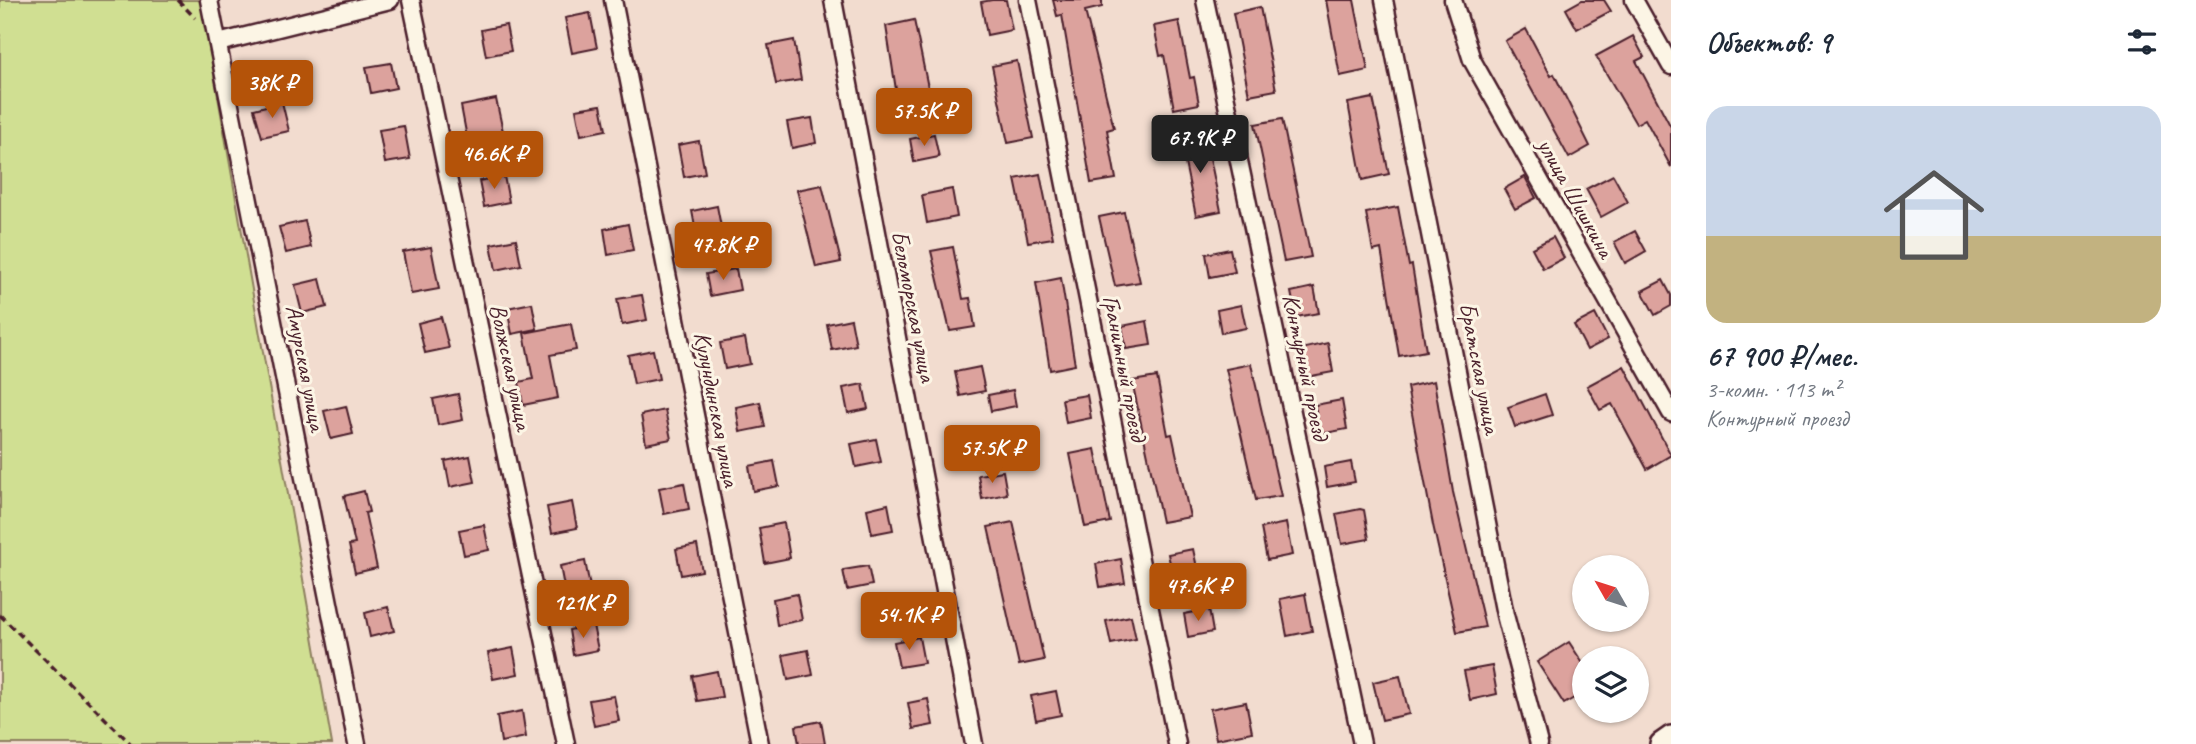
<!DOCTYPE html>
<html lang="ru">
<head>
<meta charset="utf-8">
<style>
	body { margin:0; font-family:Caveat,sans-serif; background:#f6f6f7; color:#1f2937; height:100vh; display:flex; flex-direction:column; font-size:26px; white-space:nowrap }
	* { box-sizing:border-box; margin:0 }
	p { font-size:23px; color:#747a83 }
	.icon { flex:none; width:38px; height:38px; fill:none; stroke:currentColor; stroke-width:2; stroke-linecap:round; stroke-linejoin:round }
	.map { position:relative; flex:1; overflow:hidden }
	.sheet { display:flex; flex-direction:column; background:#fff; width:525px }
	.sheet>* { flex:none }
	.needle { width:46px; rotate:309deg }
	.controls { position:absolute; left:1572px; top:555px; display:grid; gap:14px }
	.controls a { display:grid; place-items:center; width:77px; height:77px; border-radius:50%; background:#fff; box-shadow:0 2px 5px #0004; font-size:35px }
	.price { position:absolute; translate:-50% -60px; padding:0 16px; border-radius:7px; background:#b45309; color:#fff; font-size:23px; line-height:46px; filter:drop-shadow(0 2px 4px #0008) }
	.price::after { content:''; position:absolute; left:50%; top:42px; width:21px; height:16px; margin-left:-10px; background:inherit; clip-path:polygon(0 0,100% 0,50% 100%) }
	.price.on { background:#222; color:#fff }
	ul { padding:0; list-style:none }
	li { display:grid; align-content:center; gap:14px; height:371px; padding:0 35px }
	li+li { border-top:2px solid #e0e1e3 }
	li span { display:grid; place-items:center; height:217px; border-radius:21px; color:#555 }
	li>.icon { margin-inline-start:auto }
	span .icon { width:126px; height:126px; fill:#fffc; stroke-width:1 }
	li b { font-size:30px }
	h2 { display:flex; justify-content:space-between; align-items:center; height:84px; padding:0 35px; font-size:30px }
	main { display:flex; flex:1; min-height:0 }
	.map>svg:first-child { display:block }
	.green { fill:#d0df92; stroke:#8d7f5e; stroke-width:2 }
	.building { fill:#dca29d; stroke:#4a1f2b; stroke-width:2 }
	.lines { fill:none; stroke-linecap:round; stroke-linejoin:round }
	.minor-casing { stroke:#4a1f2b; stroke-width:21 }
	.secondary-casing { stroke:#4a1f2b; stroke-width:26 }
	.path { stroke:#4a1f2b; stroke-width:3.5; stroke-dasharray:7 5; stroke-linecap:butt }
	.minor { stroke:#fcf5e5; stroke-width:16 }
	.secondary { stroke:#fcf5e5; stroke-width:21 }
	.labels { text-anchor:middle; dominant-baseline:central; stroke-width:6; stroke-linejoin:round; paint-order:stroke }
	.street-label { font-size:24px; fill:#4a1f2b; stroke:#fcf5e5 }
</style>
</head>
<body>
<main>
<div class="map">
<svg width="1671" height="744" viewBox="0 0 1671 744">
	<rect width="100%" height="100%" fill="#f2dccf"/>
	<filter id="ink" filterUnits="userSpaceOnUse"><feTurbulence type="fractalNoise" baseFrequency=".0143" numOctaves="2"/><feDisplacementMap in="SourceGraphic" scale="14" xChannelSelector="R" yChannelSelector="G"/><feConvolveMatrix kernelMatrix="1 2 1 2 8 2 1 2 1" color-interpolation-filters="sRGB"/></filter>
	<g filter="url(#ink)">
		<polygon class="green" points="0,0 201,0 332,744 0,744"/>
		<g class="building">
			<polygon points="992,0 1006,0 1012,30 987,35 981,2"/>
			<polygon points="1053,0 1102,0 1102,7 1085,11 1114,128 1107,130 1116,179 1091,183 1062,15 1057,16"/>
			<polygon points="1326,0 1354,0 1368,70 1340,76"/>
			<polygon points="1582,0 1604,0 1611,11 1577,29 1566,9"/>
			<polygon points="1260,7 1276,90 1249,95 1233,13"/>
			<polygon points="590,13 597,48 572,53 565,18"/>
			<polygon points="914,20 931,102 899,109 886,26"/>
			<polygon points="1179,21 1190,78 1194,77 1199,104 1174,109 1164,55 1160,56 1154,26"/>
			<polygon points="506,25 511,51 486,56 481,30"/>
			<polygon points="1526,29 1551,76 1554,74 1590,146 1569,158 1505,41"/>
			<polygon points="1633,36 1644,57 1636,61 1671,127 1671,167 1645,119 1636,124 1596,56"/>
			<polygon points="794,40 801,80 776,84 768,45"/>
			<polygon points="1017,61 1033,138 1008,143 992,66"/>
			<polygon points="391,63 396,88 371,93 366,67"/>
			<polygon points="1373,98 1389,174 1362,180 1348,103"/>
			<polygon points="496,99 504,136 468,143 461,106"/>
			<polygon points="282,102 289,131 262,137 254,109"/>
			<polygon points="601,105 606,130 581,135 576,109"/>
			<polygon points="812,118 816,143 792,148 787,122"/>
			<polygon points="1282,119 1311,257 1284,262 1255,124"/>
			<polygon points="404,126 410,159 385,163 379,130"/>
			<polygon points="934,134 939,157 914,162 910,139"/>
			<polygon points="1205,134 1221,211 1196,216 1180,139"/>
			<polygon points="699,141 705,173 684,177 678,145"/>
			<polygon points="1040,174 1053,238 1028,242 1015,179"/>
			<polygon points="1613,175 1628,202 1601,217 1586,189"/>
			<polygon points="504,176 509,202 484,207 479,181"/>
			<polygon points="1525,177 1536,198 1515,209 1504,189"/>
			<polygon points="822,185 841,262 816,267 797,190"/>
			<polygon points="952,189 957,217 927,223 922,195"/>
			<polygon points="717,206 722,232 697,237 692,211"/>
			<polygon points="1398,207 1409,266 1412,265 1426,351 1399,356 1381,249 1373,251 1366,213"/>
			<polygon points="1124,212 1140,282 1115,286 1099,217"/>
			<polygon points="305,221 311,247 286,253 279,227"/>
			<polygon points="628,224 633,250 608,255 604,229"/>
			<polygon points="1635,231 1646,251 1625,263 1614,242"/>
			<polygon points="1553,237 1564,258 1543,269 1532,248"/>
			<polygon points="516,239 521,265 496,270 491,244"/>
			<polygon points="431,247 439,289 411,294 403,252"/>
			<polygon points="953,247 963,299 970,298 975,327 950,331 931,251"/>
			<polygon points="1230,249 1235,272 1210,277 1206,254"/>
			<polygon points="736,269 740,290 710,296 706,274"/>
			<polygon points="1061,278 1075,365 1050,370 1036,283"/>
			<polygon points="320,279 327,307 302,313 295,285"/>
			<polygon points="1663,280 1671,295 1671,306 1655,315 1642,291"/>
			<polygon points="1314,287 1319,313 1296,317 1291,292"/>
			<polygon points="642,295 647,320 622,325 617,299"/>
			<polygon points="532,303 537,329 512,334 507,308"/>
			<polygon points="1241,305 1246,328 1221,333 1217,310"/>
			<polygon points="1595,314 1608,339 1587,350 1574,325"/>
			<polygon points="441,317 449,348 425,353 418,323"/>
			<polygon points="851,319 856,345 832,350 827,324"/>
			<polygon points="1147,321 1151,345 1126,349 1122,326"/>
			<polygon points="571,324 576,350 550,355 558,398 523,405 519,382 533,379 524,333"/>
			<polygon points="745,338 750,364 725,369 720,343"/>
			<polygon points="1328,343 1333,372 1306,377 1301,349"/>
			<polygon points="653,350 659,379 634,384 628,355"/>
			<polygon points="1251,364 1281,496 1256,500 1226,369"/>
			<polygon points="1624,366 1671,455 1647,469 1612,404 1600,410 1587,386"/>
			<polygon points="980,367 985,391 960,396 955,372"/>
			<polygon points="1157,377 1168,435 1172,434 1190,517 1162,522 1132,381"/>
			<polygon points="1434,381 1453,492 1485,627 1457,632 1433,525 1407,387"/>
			<polygon points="863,384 868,409 848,413 843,388"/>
			<polygon points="1013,390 1016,406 991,411 988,395"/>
			<polygon points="458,394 463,420 438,425 433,399"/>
			<polygon points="1545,394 1552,415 1515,427 1508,407"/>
			<polygon points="1087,395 1091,418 1066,423 1062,399"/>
			<polygon points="1342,400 1347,429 1320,434 1315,405"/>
			<polygon points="760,402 765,427 740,432 736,407"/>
			<polygon points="346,406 353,434 331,439 324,411"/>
			<polygon points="665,410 671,439 646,444 641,415"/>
			<polygon points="876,439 881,462 856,467 851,444"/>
			<polygon points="1095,449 1110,522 1085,527 1070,454"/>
			<polygon points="470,456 475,482 450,487 445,461"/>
			<polygon points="774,461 779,486 753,491 749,466"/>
			<polygon points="1351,462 1355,482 1327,487 1324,467"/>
			<polygon points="1003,471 1007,494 982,499 978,475"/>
			<polygon points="684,483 689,509 664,514 659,488"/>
			<polygon points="364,491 369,512 365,513 377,568 355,573 349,545 355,544 344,496"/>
			<polygon points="572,502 577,528 552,533 547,507"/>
			<polygon points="888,504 893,530 872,534 867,509"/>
			<polygon points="1360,509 1364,510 1369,539 1342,544 1336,514"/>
			<polygon points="1013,522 1044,660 1019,665 988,527"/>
			<polygon points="784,523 790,558 765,563 759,528"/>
			<polygon points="1286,523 1292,555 1267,560 1261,528"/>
			<polygon points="484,525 489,550 464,555 459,530"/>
			<polygon points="697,545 702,571 681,575 676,549"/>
			<polygon points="1193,549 1198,572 1173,577 1168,554"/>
			<polygon points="1121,559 1125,583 1100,587 1096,564"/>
			<polygon points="585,561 590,587 565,592 560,566"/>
			<polygon points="868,566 872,585 847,590 843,570"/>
			<polygon points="797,594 802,620 777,625 773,599"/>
			<polygon points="1305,594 1312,631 1287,636 1280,599"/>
			<polygon points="388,607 394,631 370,637 365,613"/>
			<polygon points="1209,609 1213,632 1188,637 1184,614"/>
			<polygon points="1131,616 1136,639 1111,644 1106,621"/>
			<polygon points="593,625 598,650 573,655 569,630"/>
			<polygon points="919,637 924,663 899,667 894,642"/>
			<polygon points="1569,642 1584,665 1584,692 1564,704 1537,662"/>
			<polygon points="513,648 518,674 493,679 488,653"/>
			<polygon points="808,650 813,675 788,680 783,655"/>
			<polygon points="1492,666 1497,694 1470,700 1464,671"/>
			<polygon points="717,671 722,697 697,701 692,676"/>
			<polygon points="1400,676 1409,714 1382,720 1373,682"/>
			<polygon points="1056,691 1061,715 1036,720 1031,696"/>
			<polygon points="614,696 619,721 594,726 589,700"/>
			<polygon points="928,699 933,725 913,729 908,703"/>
			<polygon points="1246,702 1252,732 1216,739 1210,709"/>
			<polygon points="522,711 526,737 501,742 497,716"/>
			<polygon points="821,721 825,744 799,744 796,726"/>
		</g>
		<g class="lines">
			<defs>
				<g id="minor">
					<polyline points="209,0 357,744"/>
					<polyline points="411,0 566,744"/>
					<polyline points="613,0 760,744"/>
					<polyline points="833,0 974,744"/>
					<polyline points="1028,0 1177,744"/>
					<polyline points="1205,0 1362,744"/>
					<polyline points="1384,0 1505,615 1539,744"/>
					<polyline points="1453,0 1472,60 1671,413"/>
					<polyline points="1634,0 1671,66"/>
					<polyline points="218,43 390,0"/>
				</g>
				<polyline id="secondary" points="1661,744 1671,737"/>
			</defs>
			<use href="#minor" class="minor-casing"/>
			<use href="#secondary" class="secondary-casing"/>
			<g class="path">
				<polyline points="178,0 195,18"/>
				<polyline points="0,615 131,744"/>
			</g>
			<use href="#minor" class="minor"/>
			<use href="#secondary" class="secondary"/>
		</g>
	</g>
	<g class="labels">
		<g class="street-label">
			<text transform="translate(1576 198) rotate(61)">улица Шишкина</text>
			<text transform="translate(914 306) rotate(79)">Беломорская улица</text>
			<text transform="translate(511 367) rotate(78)">Волжская улица</text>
			<text transform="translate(1306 367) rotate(78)">Контурный проезд</text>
			<text transform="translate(306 368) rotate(79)">Амурская улица</text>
			<text transform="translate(1125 368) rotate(79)">Гранитный проезд</text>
			<text transform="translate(1480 368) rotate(79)">Братская улица</text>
			<text transform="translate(717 409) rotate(79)">Кулундинская улица</text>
		</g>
	</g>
</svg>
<div class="controls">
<a><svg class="needle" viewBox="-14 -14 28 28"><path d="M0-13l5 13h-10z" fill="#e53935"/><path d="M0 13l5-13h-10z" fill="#747a83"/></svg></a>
<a><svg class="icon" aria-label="layers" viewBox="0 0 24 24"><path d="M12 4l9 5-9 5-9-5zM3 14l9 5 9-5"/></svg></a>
</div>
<b class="price" style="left:272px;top:120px">38K ₽</b>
<b class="price" style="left:924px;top:148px">57.5K ₽</b>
<b class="price on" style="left:1200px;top:175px">67.9K ₽</b>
<b class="price" style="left:494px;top:191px">46.6K ₽</b>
<b class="price" style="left:723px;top:282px">47.8K ₽</b>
<b class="price" style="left:992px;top:485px">57.5K ₽</b>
<b class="price" style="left:1198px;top:623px">47.6K ₽</b>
<b class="price" style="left:583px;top:640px">121K ₽</b>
<b class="price" style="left:909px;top:652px">54.1K ₽</b>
</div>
<section class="sheet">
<h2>Объектов: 9<svg class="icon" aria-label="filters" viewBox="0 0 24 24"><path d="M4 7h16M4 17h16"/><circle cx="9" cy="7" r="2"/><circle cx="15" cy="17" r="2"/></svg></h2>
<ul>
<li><span style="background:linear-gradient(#c9d6e8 60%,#c2b280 0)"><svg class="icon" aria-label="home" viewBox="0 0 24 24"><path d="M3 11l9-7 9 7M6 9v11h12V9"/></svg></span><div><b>67 900 ₽/мес.</b><p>3-комн. · 113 m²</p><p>Контурный проезд</p></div></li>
</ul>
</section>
</main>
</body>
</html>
